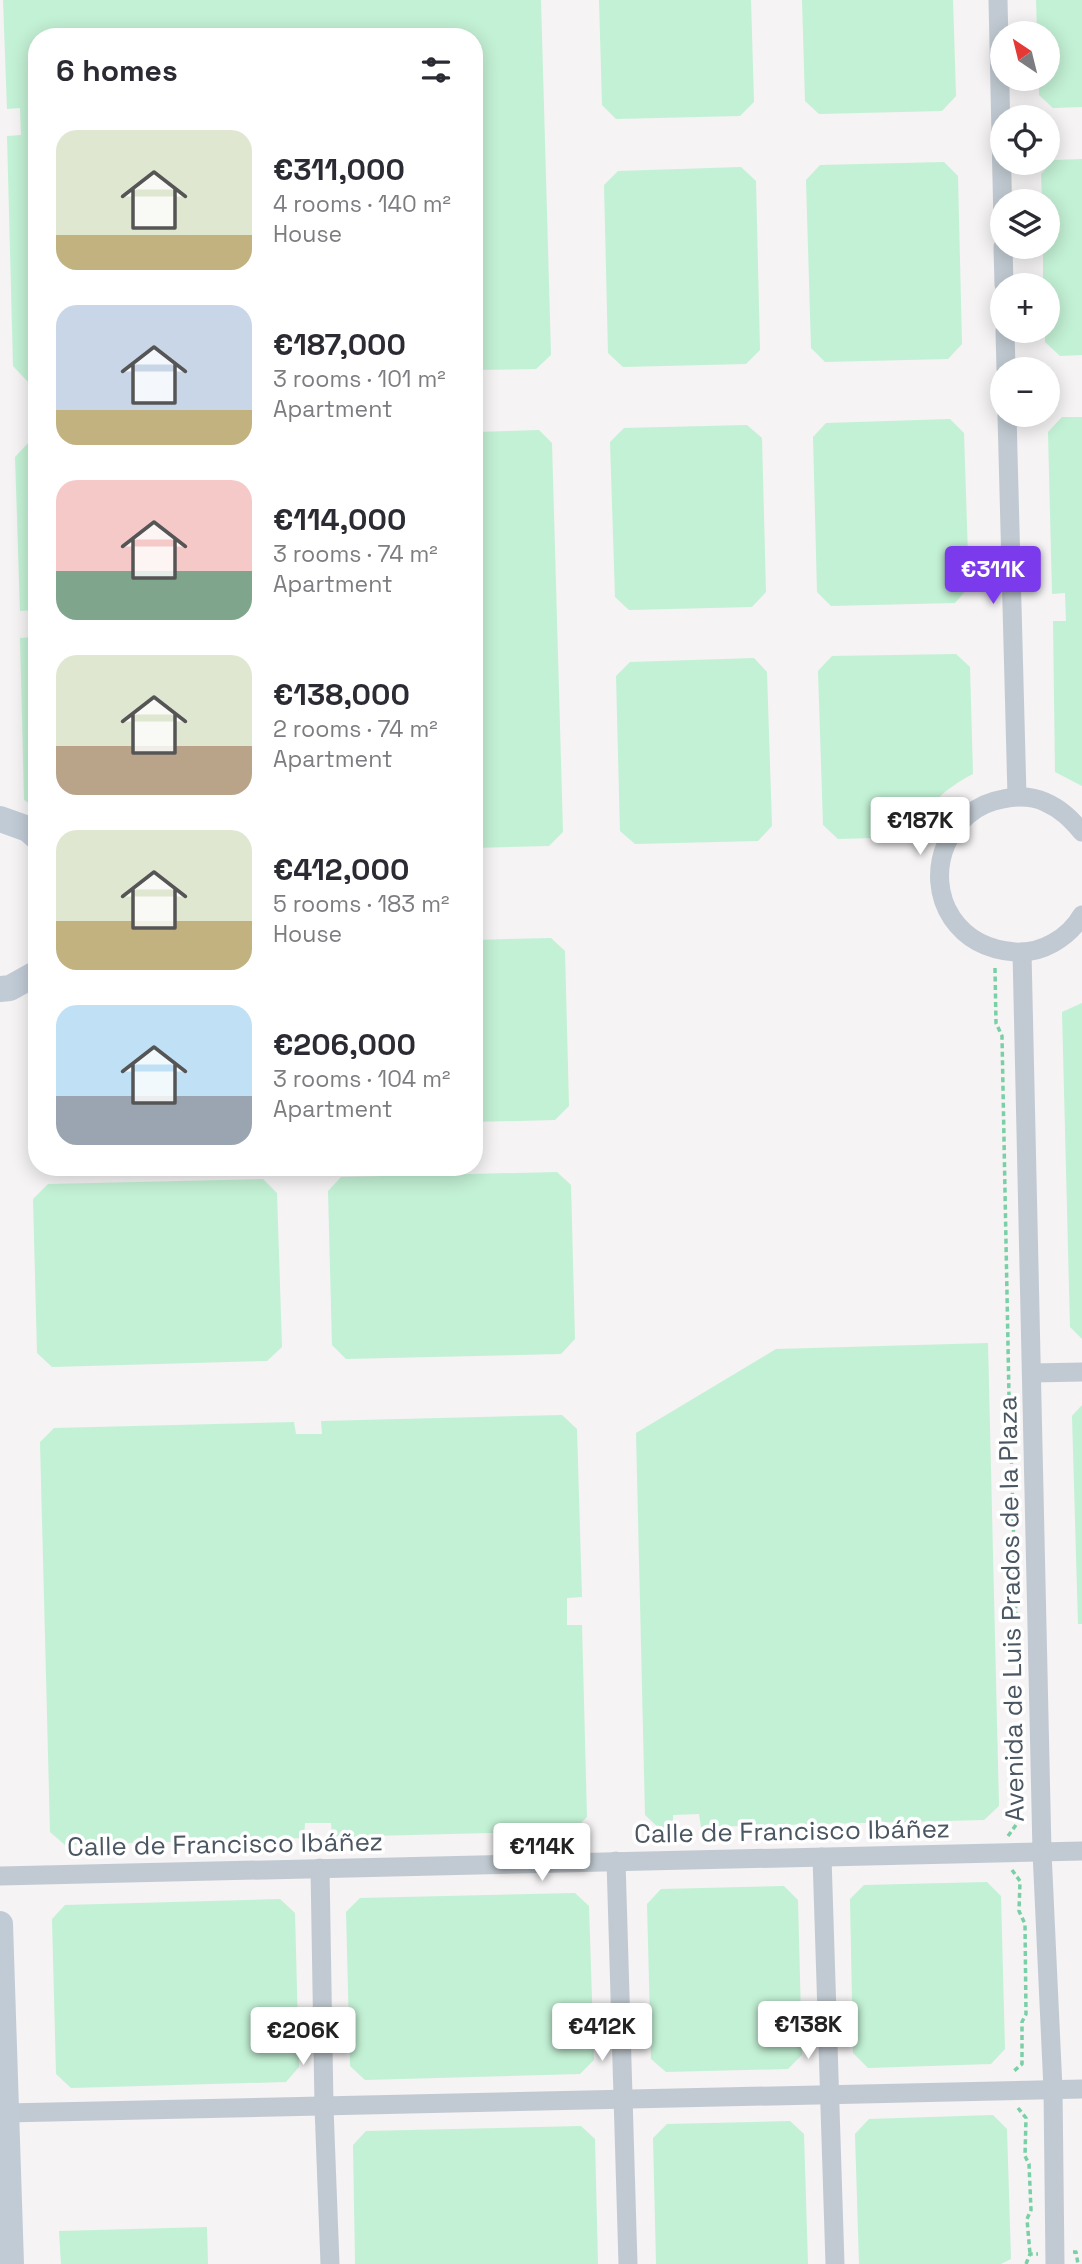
<!DOCTYPE html>
<html lang="en">
<head>
<meta charset="utf-8">
<style>
	body { margin:0; font-family:"Space Grotesk",sans-serif; background:#f2f2f3; color:#2b2b33; height:100vh; display:flex; flex-direction:column; font-size:26px; white-space:nowrap }
	* { box-sizing:border-box; margin:0 }
	p { font-size:23px; color:#7c7c81 }
	.icon { flex:none; width:38px; height:38px; fill:none; stroke:currentColor; stroke-width:2; stroke-linecap:round; stroke-linejoin:round }
	.map { position:relative; flex:1; overflow:hidden }
	.drawer { position:absolute; left:28px; top:28px; width:455px; height:1148px; display:flex; flex-direction:column; background:#fff; border-radius:28px; box-shadow:0 4px 18px #0003 }
	.drawer>* { flex:none }
	.needle { width:46px; rotate:325deg }
	.buttons { position:absolute; left:990px; top:21px; display:grid; gap:14px }
	.buttons a { display:grid; place-items:center; width:70px; height:70px; border-radius:50%; background:#fff; box-shadow:0 4px 18px #0003; font-size:35px }
	.price { position:absolute; translate:-50% -60px; padding:0 16px; border-radius:7px; background:#fff; color:#222; font-size:23px; line-height:46px; filter:drop-shadow(0 2px 4px #0008) }
	.price::after { content:''; position:absolute; left:50%; top:42px; width:21px; height:16px; margin-left:-10px; background:inherit; clip-path:polygon(0 0,100% 0,50% 100%) }
	.price.current { background:#7c3aed; color:#fff }
	ul { padding:0; list-style:none }
	li { display:flex; align-items:center; gap:21px; height:175px; padding:0 28px }
	li span { display:grid; place-items:center; flex:none; width:196px; height:140px; border-radius:21px; color:#555 }
	li>.icon { margin-inline-start:auto }
	span .icon { width:84px; height:84px; fill:#fffc; stroke-width:1 }
	li b { font-size:30px }
	h2 { display:flex; justify-content:space-between; align-items:center; height:84px; padding:0 28px; font-size:30px }
	.map>svg:first-child { display:block }
	.green { fill:#c3f1d5 }
	.lines { fill:none; stroke-linecap:round; stroke-linejoin:round }
	.path { stroke:#7ad0a6; stroke-width:3.5; stroke-dasharray:5 3.5; stroke-linecap:butt }
	.street { stroke:#c1cad2; stroke-width:19 }
	.secondary { stroke:#c1cbd6; stroke-width:26 }
	.labels { text-anchor:middle; dominant-baseline:central; stroke-width:7; stroke-linejoin:round; paint-order:stroke }
	.street-label { font-size:26px; fill:#4a5661; stroke:#fff }
</style>
</head>
<body>
<div class="map">
<svg width="1082" height="2264" viewBox="0 0 1082 2264">
	<rect width="100%" height="100%" fill="#f5f3f3"/>
	<g class="green">
		<polygon points="3,0 541,0 551,355 536,369 474,370 474,37 37,37 37,382 28,382 13,366 7,136 21,135 20,108 7,109"/>
		<polygon points="599,0 751,0 754,102 740,116 616,119 602,105"/>
		<polygon points="802,0 953,0 956,96 942,111 819,114 805,101"/>
		<polygon points="1036,0 1082,0 1082,107 1053,108 1039,95 1039,79 1048,79 1048,33 1037,33"/>
		<polygon points="1082,159 1082,355 1060,356 1045,342 1045,331 1048,331 1048,285 1043,285 1043,247 1048,247 1048,201 1042,201 1041,174 1054,160"/>
		<polygon points="944,162 958,176 962,344 948,359 825,362 811,348 806,180 820,165"/>
		<polygon points="741,167 756,181 760,350 746,364 623,367 608,353 604,185 618,171"/>
		<polygon points="1062,417 1082,417 1082,786 1055,772 1053,621 1066,621 1065,593 1052,594 1048,432"/>
		<polygon points="950,419 964,433 969,587 955,603 831,606 817,592 813,437 826,423"/>
		<polygon points="747,425 762,438 766,592 752,607 629,610 615,597 610,442 624,428"/>
		<polygon points="539,430 552,443 563,832 549,846 474,848 474,432"/>
		<polygon points="29,442 37,442 37,808 24,800 20,638 34,637 33,610 20,611 15,457"/>
		<path d="M956 654 970 667 973 774C944 789 925 807 911 837L838 839 823 825 818 671 832 656Z"/>
		<polygon points="754,658 767,672 772,826 758,841 635,844 620,831 616,676 630,662"/>
		<polygon points="551,938 565,951 569,1106 555,1120 474,1122 474,940"/>
		<polygon points="1082,1003 1082,1339 1070,1327 1062,1012"/>
		<polygon points="37,1005 37,1124 32,1119 29,1009"/>
		<polygon points="557,1172 571,1185 575,1339 561,1354 346,1359 332,1345 328,1191 341,1177"/>
		<polygon points="263,1179 277,1193 282,1347 267,1361 52,1367 37,1353 33,1199 48,1184"/>
		<polygon points="988,1343 999,1806 984,1820 701,1827 699,1814 673,1815 673,1828 660,1829 645,1815 636,1433 776,1349"/>
		<polygon points="1082,1405 1082,1624 1078,1624 1072,1416"/>
		<polygon points="562,1415 577,1429 582,1597 567,1598 567,1625 582,1625 587,1817 573,1831 332,1837 331,1823 305,1823 304,1838 65,1845 50,1832 40,1442 54,1428 294,1422 296,1434 322,1434 321,1421"/>
		<polygon points="987,1882 1001,1896 1005,2049 991,2064 868,2068 853,2053 850,1899 864,1885"/>
		<polygon points="784,1886 798,1900 802,2055 788,2069 666,2072 651,2059 647,1904 661,1889"/>
		<polygon points="575,1893 589,1906 594,2060 580,2074 365,2080 350,2066 346,1912 360,1898"/>
		<polygon points="280,1899 295,1913 299,2067 286,2082 71,2088 56,2074 52,1919 65,1905"/>
		<polygon points="993,2115 1007,2129 1011,2259 1001,2264 859,2264 855,2134 869,2119"/>
		<polygon points="790,2121 804,2134 808,2264 656,2264 653,2138 667,2124"/>
		<polygon points="581,2126 595,2139 598,2264 355,2264 353,2145 366,2131"/>
		<polygon points="207,2227 208,2264 61,2264 59,2231"/>
	</g>
	<g class="lines">
		<g class="path">
			<path d="M995 968 996 1023 1002 1036 1009 1397C1006 1413 1004 1430 1011 1445L1016 1619"/>
			<polyline points="1008,1836 1016,1825 1017,1788 1021,1781"/>
			<polyline points="1012,1870 1020,1881 1019,1911 1025,1924 1026,2014 1022,2022 1022,2064 1014,2071"/>
			<polyline points="1018,2108 1026,2118 1025,2156 1029,2164 1031,2210 1027,2219 1030,2254"/>
			<polyline points="1073,2252 1076,2252 1078,2264"/>
			<polyline points="1026,2264 1030,2254 1038,2254"/>
		</g>
		<g class="street">
			<polyline points="998,0 1003,224"/>
			<polyline points="1003,247 1004,285"/>
			<polyline points="1005,331 1006,369"/>
			<polyline points="1007,415 1017,796"/>
			<path d="M1082 832C1071 819 1061 809 1045 802 1032 796 1017 796 1003 799 949 808 922 872 952 918 967 940 989 950 1015 952 1041 954 1069 938 1082 915"/>
			<polyline points="1022,952 1042,1852 1053,2089 1055,2264"/>
			<polyline points="1032,1373 1082,1372"/>
			<polyline points="822,1857 835,2264"/>
			<polyline points="616,1861 628,2264"/>
			<polyline points="320,1868 324,2107 330,2264"/>
			<polyline points="0,1876 1082,1851"/>
			<polyline points="6,2113 1082,2089"/>
		</g>
		<g class="secondary">
			<polyline points="0,819 28,829 37,837"/>
			<polyline points="0,989 10,988 37,973"/>
			<polyline points="0,1924 11,2264"/>
		</g>
	</g>
	<g class="labels">
		<g class="street-label">
			<text transform="translate(1011 1609) rotate(-91)">Avenida de Luis Prados de la Plaza</text>
			<text transform="translate(792 1831) rotate(-1)">Calle de Francisco Ibáñez</text>
			<text transform="translate(225 1844) rotate(-1)">Calle de Francisco Ibáñez</text>
		</g>
	</g>
</svg>
<div class="buttons">
<a><svg class="needle" viewBox="-14 -14 28 28"><path d="M0-13l5 13h-10z" fill="#e53935"/><path d="M0 13l5-13h-10z" fill="#7c7c81"/></svg></a>
<a><svg class="icon" aria-label="locate" viewBox="0 0 24 24"><circle cx="12" cy="12" r="6"/><path d="M12 2v4M12 18v4M2 12h4M18 12h4"/></svg></a>
<a><svg class="icon" aria-label="layers" viewBox="0 0 24 24"><path d="M12 4l9 5-9 5-9-5zM3 14l9 5 9-5"/></svg></a>
<a>+</a>
<a>−</a>
</div>
<b class="price current" style="left:993px;top:606px">€311K</b>
<b class="price" style="left:920px;top:857px">€187K</b>
<b class="price" style="left:542px;top:1883px">€114K</b>
<b class="price" style="left:808px;top:2061px">€138K</b>
<b class="price" style="left:602px;top:2063px">€412K</b>
<b class="price" style="left:303px;top:2067px">€206K</b>
<section class="drawer">
<h2>6 homes<svg class="icon" aria-label="filters" viewBox="0 0 24 24"><path d="M4 7h16M4 17h16"/><circle cx="9" cy="7" r="2"/><circle cx="15" cy="17" r="2"/></svg></h2>
<ul>
<li><span style="background:linear-gradient(#dfe7d0 75%,#c2b280 0)"><svg class="icon" aria-label="home" viewBox="0 0 24 24"><path d="M3 11l9-7 9 7M6 9v11h12V9"/></svg></span><div><b>€311,000</b><p>4 rooms · 140 m²</p><p>House</p></div></li>
<li><span style="background:linear-gradient(#c9d6e8 75%,#c2b280 0)"><svg class="icon" aria-label="home" viewBox="0 0 24 24"><path d="M3 11l9-7 9 7M6 9v11h12V9"/></svg></span><div><b>€187,000</b><p>3 rooms · 101 m²</p><p>Apartment</p></div></li>
<li><span style="background:linear-gradient(#f6c9c9 65%,#7fa58c 0)"><svg class="icon" aria-label="home" viewBox="0 0 24 24"><path d="M3 11l9-7 9 7M6 9v11h12V9"/></svg></span><div><b>€114,000</b><p>3 rooms · 74 m²</p><p>Apartment</p></div></li>
<li><span style="background:linear-gradient(#dfe7d0 65%,#b9a48a 0)"><svg class="icon" aria-label="home" viewBox="0 0 24 24"><path d="M3 11l9-7 9 7M6 9v11h12V9"/></svg></span><div><b>€138,000</b><p>2 rooms · 74 m²</p><p>Apartment</p></div></li>
<li><span style="background:linear-gradient(#dfe7d0 65%,#c2b280 0)"><svg class="icon" aria-label="home" viewBox="0 0 24 24"><path d="M3 11l9-7 9 7M6 9v11h12V9"/></svg></span><div><b>€412,000</b><p>5 rooms · 183 m²</p><p>House</p></div></li>
<li><span style="background:linear-gradient(#bfe0f5 65%,#9aa5b1 0)"><svg class="icon" aria-label="home" viewBox="0 0 24 24"><path d="M3 11l9-7 9 7M6 9v11h12V9"/></svg></span><div><b>€206,000</b><p>3 rooms · 104 m²</p><p>Apartment</p></div></li>
</ul>
</section>
</div>
</body>
</html>
